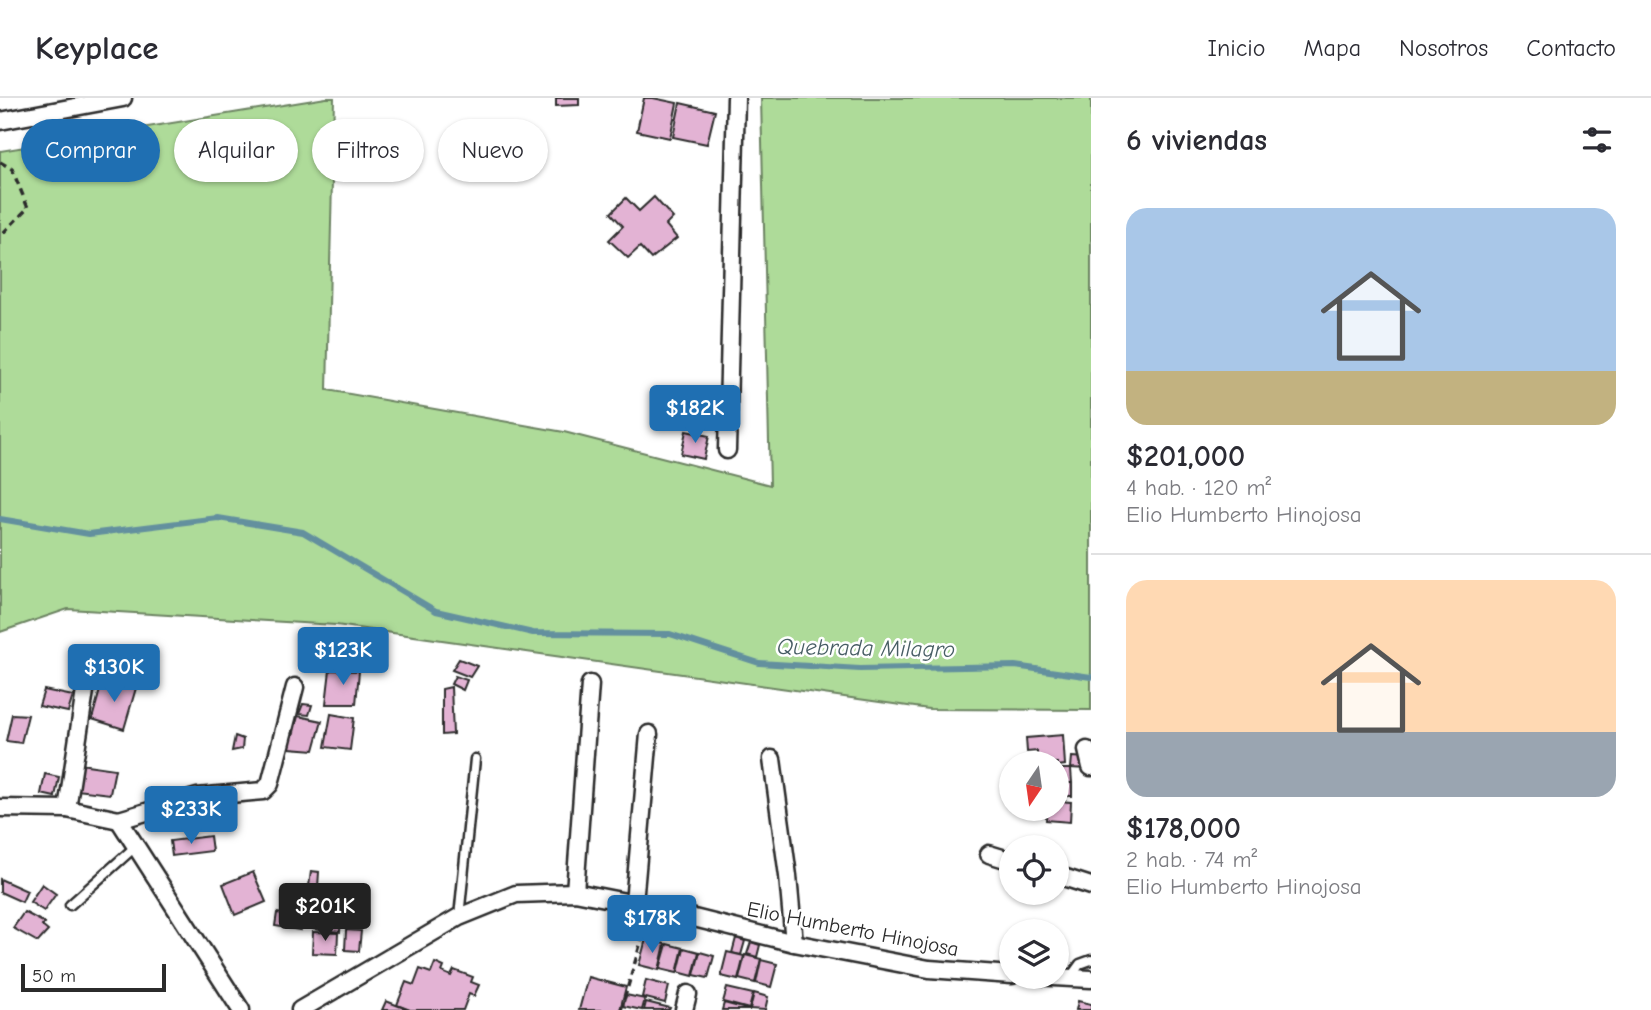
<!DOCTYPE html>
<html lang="es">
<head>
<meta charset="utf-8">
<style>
	body { margin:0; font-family:"Comic Neue",sans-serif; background:#f2f2f3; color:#2b2b33; height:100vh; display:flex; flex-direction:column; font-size:26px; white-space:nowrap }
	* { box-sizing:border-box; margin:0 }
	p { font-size:23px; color:#7c7c81 }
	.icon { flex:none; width:38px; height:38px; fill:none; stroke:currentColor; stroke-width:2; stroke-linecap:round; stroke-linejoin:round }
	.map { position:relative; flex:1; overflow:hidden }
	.sheet { display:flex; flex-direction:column; background:#fff; width:560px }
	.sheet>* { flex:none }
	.guide { position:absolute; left:21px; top:21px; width:665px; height:63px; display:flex; gap:14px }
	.needle { width:46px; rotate:193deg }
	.controls { position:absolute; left:999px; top:653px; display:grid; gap:14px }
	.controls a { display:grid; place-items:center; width:70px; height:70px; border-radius:50%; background:#fff; box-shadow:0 2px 5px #0004; font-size:35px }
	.scale { position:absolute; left:21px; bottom:18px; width:145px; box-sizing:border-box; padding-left:7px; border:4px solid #2b2b2b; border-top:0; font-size:19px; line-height:24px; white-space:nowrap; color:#2b2b2b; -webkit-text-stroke:5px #fff; paint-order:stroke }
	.price { position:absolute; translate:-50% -60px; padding:0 16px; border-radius:7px; background:#1f6fb2; color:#fff; font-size:23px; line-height:46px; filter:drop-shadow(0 2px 4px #0008) }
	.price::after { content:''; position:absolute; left:50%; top:42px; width:21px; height:16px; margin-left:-10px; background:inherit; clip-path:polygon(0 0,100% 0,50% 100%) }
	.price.current { background:#222; color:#fff }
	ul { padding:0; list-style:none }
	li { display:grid; align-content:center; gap:14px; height:371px; padding:0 35px }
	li+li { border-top:2px solid #e1e1e2 }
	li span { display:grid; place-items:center; height:217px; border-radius:21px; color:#555 }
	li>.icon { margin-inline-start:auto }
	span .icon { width:126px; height:126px; fill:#fffc; stroke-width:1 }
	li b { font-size:30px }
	h2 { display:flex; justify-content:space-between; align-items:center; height:84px; padding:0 35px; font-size:30px }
	.pill { padding:0 24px; border-radius:32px; background:#fff; box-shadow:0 2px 5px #0004; font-size:24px; line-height:63px }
	.pill.current { background:#1f6fb2; color:#fff }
	header { display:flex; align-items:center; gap:42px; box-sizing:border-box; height:98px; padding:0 35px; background:#fff; border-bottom:2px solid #e1e1e2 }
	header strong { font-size:33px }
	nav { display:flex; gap:38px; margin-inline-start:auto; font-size:24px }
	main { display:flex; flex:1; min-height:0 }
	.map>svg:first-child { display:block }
	.green { fill:#aedb99; stroke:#6c8362; stroke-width:2 }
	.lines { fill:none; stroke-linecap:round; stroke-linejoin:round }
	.stream { stroke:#63909e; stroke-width:6 }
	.building { fill:#e3b3d4; stroke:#2b2b2b; stroke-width:2 }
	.lane-casing { stroke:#2b2b2b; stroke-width:13 }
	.street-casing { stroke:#2b2b2b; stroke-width:21 }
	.path { stroke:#2b2b2b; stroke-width:3.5; stroke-dasharray:7 5; stroke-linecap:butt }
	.lane { stroke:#fff; stroke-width:8 }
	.street { stroke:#fff; stroke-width:16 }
	.labels { text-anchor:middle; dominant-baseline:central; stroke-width:5; stroke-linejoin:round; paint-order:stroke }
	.street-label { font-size:21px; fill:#2b2b2b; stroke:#fff }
	.water-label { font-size:23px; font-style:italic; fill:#475d64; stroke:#fff }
</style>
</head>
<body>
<header>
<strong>Keyplace</strong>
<nav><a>Inicio</a><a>Mapa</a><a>Nosotros</a><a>Contacto</a></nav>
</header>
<main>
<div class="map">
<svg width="1091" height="912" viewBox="0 0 1091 912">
	<rect width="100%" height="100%" fill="#fff"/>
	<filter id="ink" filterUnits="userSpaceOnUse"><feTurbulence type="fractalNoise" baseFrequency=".0143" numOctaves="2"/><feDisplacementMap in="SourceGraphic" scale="14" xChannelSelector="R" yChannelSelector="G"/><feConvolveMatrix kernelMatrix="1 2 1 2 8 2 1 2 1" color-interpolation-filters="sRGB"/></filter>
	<g filter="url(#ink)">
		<polygon class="green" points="326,0 334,0 327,292 564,334 770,387 761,0 1091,0 1091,612 929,611 336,527 68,511 0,534 0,53"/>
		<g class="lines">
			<polyline class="stream" points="0,421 89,436 218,420 303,434 436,513 533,535 670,536 759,565 860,571 1015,568 1091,579"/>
		</g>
		<g class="building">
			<polygon points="556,0 579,0 579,7 556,8"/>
			<polygon points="644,0 653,0 677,5 670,40 637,33"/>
			<polygon points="680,5 715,13 707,46 673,39"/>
			<polygon points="654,99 673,120 666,127 677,140 651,161 640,149 628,160 609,142 623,128 611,115 626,100 639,113"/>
			<polygon points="686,333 709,338 704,361 681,356"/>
			<polygon points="347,551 361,552 361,568 346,567"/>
			<polygon points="112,559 145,565 141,585 120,582 121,571 110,571"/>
			<polygon points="459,561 477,568 470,579 452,572"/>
			<polygon points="330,572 359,573 356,606 326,606"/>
			<polygon points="455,578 467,582 463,592 451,586"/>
			<polygon points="103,581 136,590 124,631 92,621"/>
			<polygon points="451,589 453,636 442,637 442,591"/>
			<polygon points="44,592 73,598 68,614 39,608"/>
			<polygon points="303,606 312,607 309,617 299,616"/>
			<polygon points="12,616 28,617 21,645 6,643"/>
			<polygon points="331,616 354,620 350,652 325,649"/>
			<polygon points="298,618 322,623 314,652 290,650"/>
			<polygon points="1063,637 1065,667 1057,668 1057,665 1037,665 1037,653 1027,654 1026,640"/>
			<polygon points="235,638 243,641 242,651 232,653"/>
			<polygon points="1072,659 1087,660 1086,671 1071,670"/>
			<polygon points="80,666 115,671 110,696 76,692"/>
			<polygon points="1057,671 1071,671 1072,685 1057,685"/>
			<polygon points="45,676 59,679 55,699 41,696"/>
			<rect x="1057" y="685" width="15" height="13"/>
			<polygon points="1057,703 1071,704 1070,724 1046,722 1047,710 1057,710"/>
			<polygon points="210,738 212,753 172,758 170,743"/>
			<polygon points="311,773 319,774 318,789 309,788"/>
			<polygon points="253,774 266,804 235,817 223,786"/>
			<polygon points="0,781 27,793 22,804 0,794"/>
			<polygon points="42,786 56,796 44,813 30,804"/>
			<polygon points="321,791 339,793 338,803 320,802"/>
			<polygon points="24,814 45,825 42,828 48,833 38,844 13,830"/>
			<polygon points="277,815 302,819 300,832 275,828"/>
			<polygon points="315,815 341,817 340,834 314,831"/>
			<polygon points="346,832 361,833 359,853 345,852"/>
			<polygon points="313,834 338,835 337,856 312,855"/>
			<polygon points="736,840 745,843 741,857 732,855"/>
			<polygon points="646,841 665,846 659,872 639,867"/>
			<polygon points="751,844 760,847 757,859 747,856"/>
			<polygon points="667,846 683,850 677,875 660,871"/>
			<polygon points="684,850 699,854 693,878 678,874"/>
			<polygon points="700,854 714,858 708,880 694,877"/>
			<polygon points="727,854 744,858 738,882 721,878"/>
			<polygon points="745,857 761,861 755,885 739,881"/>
			<polygon points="761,862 777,866 771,889 756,885"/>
			<polygon points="435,865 444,869 442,874 451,878 454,872 473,879 471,884 479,887 474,898 469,896 463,912 410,912 397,907 406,884 414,887 420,871 431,875"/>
			<polygon points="588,879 626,889 620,912 579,912"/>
			<polygon points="646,882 669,888 665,905 642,899"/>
			<polygon points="727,890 753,896 749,911 723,904"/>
			<polygon points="754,895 768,899 765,912 750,911"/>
			<polygon points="626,897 645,901 642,912 623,908"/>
			<polygon points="386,903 409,912 382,912"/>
			<polygon points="1078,903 1091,906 1091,912 1076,912"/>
			<polygon points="646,904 670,910 669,912 644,912"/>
			<polygon points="724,905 750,912 722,912"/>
		</g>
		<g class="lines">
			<defs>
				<g id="lane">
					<polyline points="70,807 136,748"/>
					<polyline points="459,819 475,661"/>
					<polyline points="1069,881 1080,866 1091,862"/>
				</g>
				<g id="street">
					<polyline points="0,23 123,0"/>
					<polyline points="727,352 736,0"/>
					<polyline points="1087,652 1091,669"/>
					<polyline points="772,661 788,778 794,845"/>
					<polyline points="0,710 67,711 119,722 197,699 263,693 270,686 295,589"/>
					<polyline points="67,711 85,593"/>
					<polyline points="119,722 241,912"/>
					<polyline points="989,756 1012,763"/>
					<polyline points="1057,777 1091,788"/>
					<polyline points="575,794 590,586"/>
					<polyline points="634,805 649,636"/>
					<polyline points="1035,878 1091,881"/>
					<polyline points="300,912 459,819 516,796 575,794 646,808 794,845 929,871 1012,877"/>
					<polyline points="684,912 688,896"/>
				</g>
			</defs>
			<use href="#lane" class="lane-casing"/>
			<use href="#street" class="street-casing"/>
			<g class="path">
				<polyline points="0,64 12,71 28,110 3,135 0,135"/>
				<polyline points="621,912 645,830 645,823"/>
			</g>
			<use href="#lane" class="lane"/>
			<use href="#street" class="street"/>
		</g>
	</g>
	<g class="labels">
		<g class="street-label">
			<text transform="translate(853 831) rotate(11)">Elio Humberto Hinojosa</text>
		</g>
		<g class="water-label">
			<text transform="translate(866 550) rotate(1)">Quebrada Milagro</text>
		</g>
	</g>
</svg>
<div class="controls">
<a><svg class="needle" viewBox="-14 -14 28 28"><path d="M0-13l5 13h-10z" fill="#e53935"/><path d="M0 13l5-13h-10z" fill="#7c7c81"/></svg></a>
<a><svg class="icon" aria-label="locate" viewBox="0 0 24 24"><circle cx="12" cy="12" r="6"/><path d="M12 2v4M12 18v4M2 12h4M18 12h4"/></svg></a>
<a><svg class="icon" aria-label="layers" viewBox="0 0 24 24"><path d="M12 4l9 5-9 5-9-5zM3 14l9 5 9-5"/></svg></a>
</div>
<div class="scale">50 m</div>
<b class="price" style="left:695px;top:347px">$182K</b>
<b class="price" style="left:343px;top:589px">$123K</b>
<b class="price" style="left:114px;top:606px">$130K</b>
<b class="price" style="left:191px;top:748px">$233K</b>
<b class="price current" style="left:325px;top:845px">$201K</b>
<b class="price" style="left:652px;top:857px">$178K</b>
<div class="guide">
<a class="pill current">Comprar</a>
<a class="pill">Alquilar</a>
<a class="pill">Filtros</a>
<a class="pill">Nuevo</a>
</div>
</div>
<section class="sheet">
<h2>6 viviendas<svg class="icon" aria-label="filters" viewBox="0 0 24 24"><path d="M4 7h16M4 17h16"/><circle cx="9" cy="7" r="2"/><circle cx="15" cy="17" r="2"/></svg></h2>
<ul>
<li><span style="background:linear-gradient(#a9c7e8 75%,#c2b280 0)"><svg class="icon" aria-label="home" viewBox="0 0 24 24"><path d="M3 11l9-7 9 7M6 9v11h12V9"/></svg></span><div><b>$201,000</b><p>4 hab. · 120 m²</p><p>Elio Humberto Hinojosa</p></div></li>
<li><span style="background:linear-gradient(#ffd9b3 70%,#9aa5b1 0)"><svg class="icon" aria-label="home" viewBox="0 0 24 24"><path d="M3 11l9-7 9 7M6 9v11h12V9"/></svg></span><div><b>$178,000</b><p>2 hab. · 74 m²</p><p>Elio Humberto Hinojosa</p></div></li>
</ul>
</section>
</main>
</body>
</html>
